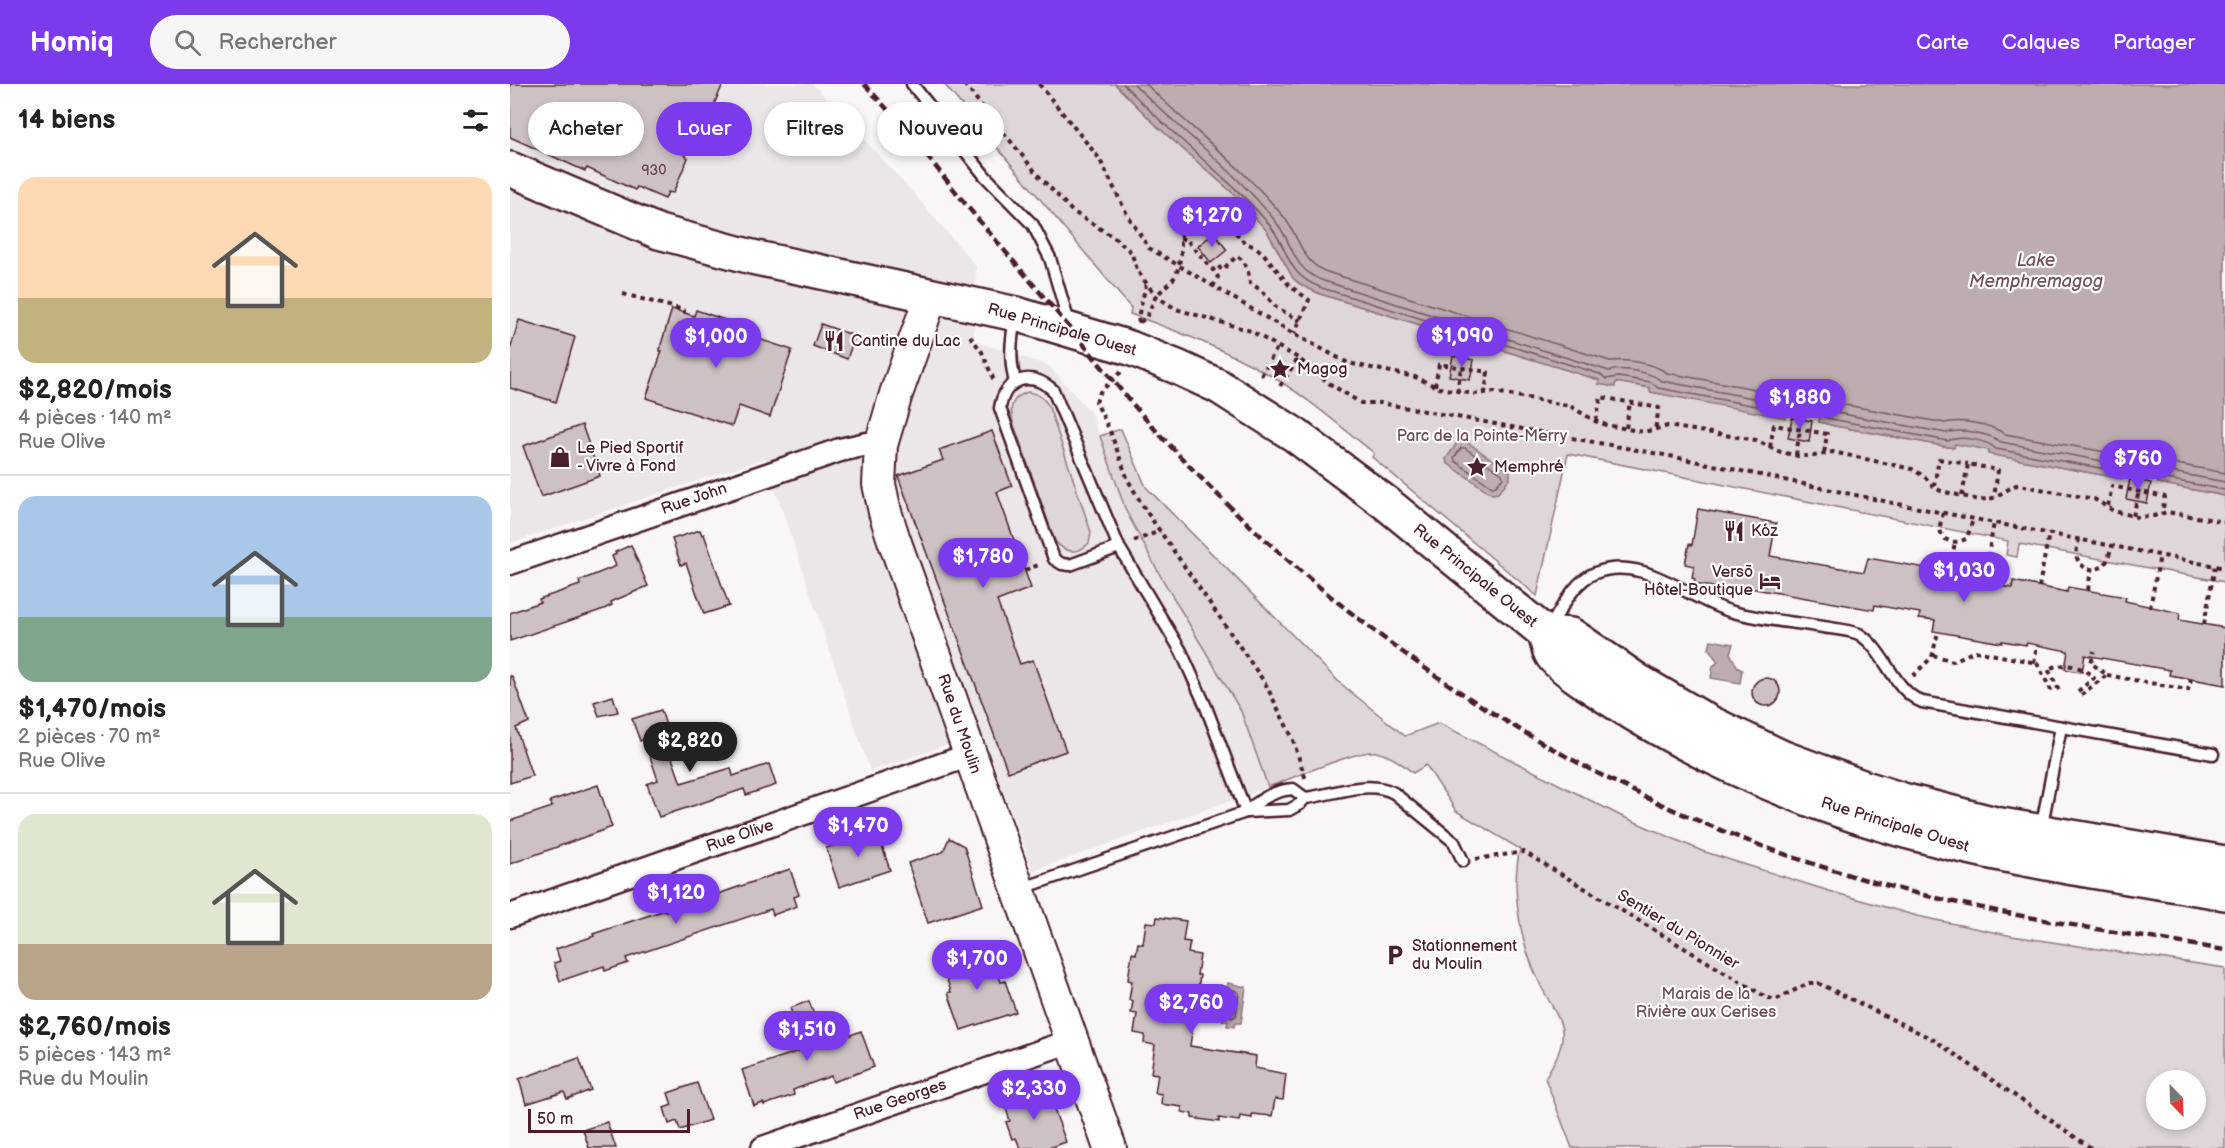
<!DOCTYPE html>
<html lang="fr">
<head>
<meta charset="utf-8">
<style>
	body { margin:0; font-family:"Balsamiq Sans",sans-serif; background:#f6f6f6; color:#222; height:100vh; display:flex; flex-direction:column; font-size:22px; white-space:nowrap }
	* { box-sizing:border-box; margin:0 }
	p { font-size:20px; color:#767676 }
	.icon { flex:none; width:33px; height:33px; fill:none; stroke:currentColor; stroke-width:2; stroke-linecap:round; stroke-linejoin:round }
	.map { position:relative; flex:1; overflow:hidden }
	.details { display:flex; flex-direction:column; background:#fff; width:510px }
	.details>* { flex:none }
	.banner { position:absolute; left:18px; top:18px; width:570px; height:54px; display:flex; gap:12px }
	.needle { width:39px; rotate:157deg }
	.buttons { position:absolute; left:1636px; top:986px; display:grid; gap:12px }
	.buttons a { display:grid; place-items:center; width:60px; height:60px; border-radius:50%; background:#fff; box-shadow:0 3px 9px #0003; font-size:30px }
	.scale { position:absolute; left:18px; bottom:15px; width:162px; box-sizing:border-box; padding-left:6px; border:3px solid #4a1f2b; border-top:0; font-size:16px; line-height:21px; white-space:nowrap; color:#4a1f2b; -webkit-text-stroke:4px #fff; paint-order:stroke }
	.price { position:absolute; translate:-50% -51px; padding:0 14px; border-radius:21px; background:#7c3aed; color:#fff; font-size:20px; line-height:39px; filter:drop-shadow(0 2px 3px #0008) }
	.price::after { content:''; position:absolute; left:50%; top:36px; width:18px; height:14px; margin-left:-9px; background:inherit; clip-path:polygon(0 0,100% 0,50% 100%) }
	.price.on { background:#222; color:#fff }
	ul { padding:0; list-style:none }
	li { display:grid; align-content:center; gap:12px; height:318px; padding:0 18px }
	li+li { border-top:2px solid #e0e0e0 }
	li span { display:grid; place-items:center; height:186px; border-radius:18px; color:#555 }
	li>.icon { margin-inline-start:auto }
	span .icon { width:108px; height:108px; fill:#fffc; stroke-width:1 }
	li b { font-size:26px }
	h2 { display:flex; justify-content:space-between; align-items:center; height:72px; padding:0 18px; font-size:26px }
	.chip { padding:0 21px; border-radius:27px; background:#fff; box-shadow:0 3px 9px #0003; font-size:21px; line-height:54px }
	.chip.on { background:#7c3aed; color:#fff }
	header { display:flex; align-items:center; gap:36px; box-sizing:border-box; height:84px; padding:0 30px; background:#7c3aed; color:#fff }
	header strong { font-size:28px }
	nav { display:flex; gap:33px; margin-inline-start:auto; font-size:21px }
	.search { width:420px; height:54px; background:#f6f6f6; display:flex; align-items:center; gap:15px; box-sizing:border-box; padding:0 21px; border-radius:33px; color:#767676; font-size:22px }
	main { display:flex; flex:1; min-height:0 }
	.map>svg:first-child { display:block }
	.built { fill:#ebe6e8 }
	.green { fill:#ded6d9; stroke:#947a82; stroke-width:1.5; fill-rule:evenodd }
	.water { fill:#bdadb0; stroke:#8f747b; stroke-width:1.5 }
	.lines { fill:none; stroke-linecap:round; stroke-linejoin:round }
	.shore { stroke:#785860; stroke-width:1.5 }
	.building { fill:#cdc1c4; stroke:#4a1f2b; stroke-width:1.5 }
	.lane-casing { stroke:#4a1f2b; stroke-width:15 }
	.street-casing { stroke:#4a1f2b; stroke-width:27 }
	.secondary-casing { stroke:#4a1f2b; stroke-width:36 }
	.primary-casing { stroke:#4a1f2b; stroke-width:38 }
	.path { stroke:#4a1f2b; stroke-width:4; stroke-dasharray:4.5 4.5; stroke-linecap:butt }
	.lane { stroke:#fff; stroke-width:10 }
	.street { stroke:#fff; stroke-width:22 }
	.secondary { stroke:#fff; stroke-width:32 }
	.primary { stroke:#fff; stroke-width:33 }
	.rail { stroke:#4a1f2b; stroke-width:4.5; stroke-dasharray:9 4.5; stroke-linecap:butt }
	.labels { text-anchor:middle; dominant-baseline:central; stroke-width:4.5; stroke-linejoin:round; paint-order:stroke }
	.number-label { font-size:14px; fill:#6b4851 }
	.street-label { font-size:16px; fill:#4a1f2b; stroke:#fff }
	.poi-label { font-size:16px; fill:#4a1f2b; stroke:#fff; text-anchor:start }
	.park-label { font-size:16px; fill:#6f4d56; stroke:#fff }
	.water-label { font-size:18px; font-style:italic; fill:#72515a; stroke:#fff }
</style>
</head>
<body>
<header>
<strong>Homiq</strong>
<div class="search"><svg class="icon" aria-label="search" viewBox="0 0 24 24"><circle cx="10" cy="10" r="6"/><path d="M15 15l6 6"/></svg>Rechercher</div>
<nav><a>Carte</a><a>Calques</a><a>Partager</a></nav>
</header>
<main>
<section class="details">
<h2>14 biens<svg class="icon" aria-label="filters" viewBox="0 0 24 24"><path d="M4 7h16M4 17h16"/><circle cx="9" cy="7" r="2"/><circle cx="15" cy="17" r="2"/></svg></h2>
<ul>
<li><span style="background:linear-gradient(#ffd9b3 65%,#c2b280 0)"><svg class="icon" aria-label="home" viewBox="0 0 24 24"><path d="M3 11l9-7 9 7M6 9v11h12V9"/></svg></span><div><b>$2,820/mois</b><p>4 pièces · 140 m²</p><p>Rue Olive</p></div></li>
<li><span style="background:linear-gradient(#a9c7e8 65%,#7fa58c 0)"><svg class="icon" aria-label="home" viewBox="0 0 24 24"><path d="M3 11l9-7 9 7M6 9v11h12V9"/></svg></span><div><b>$1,470/mois</b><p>2 pièces · 70 m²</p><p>Rue Olive</p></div></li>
<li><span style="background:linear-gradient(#dfe7d0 70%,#b9a48a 0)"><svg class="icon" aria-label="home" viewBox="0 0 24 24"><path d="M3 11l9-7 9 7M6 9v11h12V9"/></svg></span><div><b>$2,760/mois</b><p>5 pièces · 143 m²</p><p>Rue du Moulin</p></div></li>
</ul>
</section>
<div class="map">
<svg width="1715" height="1064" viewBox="0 0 1715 1064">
	<rect width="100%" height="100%" fill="#f8f6f7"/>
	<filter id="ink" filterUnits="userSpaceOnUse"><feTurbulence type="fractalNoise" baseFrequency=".0167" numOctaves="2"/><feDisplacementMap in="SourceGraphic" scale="12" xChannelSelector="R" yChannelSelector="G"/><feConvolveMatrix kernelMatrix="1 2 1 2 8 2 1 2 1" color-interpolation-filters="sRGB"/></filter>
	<g filter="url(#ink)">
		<polygon class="built" points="0,0 303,0 404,110 466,182 464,257 539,282 581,329 616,427 651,493 731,627 758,703 523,787 472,649 360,687 255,374 0,459"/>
		<g class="green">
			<path d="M434 0H605L648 43 725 111 757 147 783 194 788 199 810 210 1089 296V300L1104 303 1106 298 1141 304 1140 308 1275 333 1277 325 1310 331 1309 338 1325 342 1443 364 1445 359 1479 366V370L1613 395 1615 387 1649 393 1648 399 1715 412V498L1509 460 1507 473 1496 471 1498 457 1058 370 1027 512 862 373 864 369C830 342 796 312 758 290 714 265 667 247 620 230L621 224Z"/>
			<path d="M518 308C529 310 534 314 539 323L581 448 579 459C568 471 555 469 545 457L503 338C499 322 502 313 518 308Z"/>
			<path d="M611 345 636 403 830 599 895 652 929 639 1109 731 1192 767 1319 807 1407 832 1502 852 1715 884V1064H1062L1035 994C1043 980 1054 964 1052 946 1049 930 1037 915 1030 900 1011 862 1000 806 1010 765L946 727 916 681 903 689C893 680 880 671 866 668 850 665 778 696 758 703L731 627 651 493 616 427 590 352ZM1647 996H1686V1035H1647Z"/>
		</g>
		<g class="water">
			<polygon points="605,0 1715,0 1715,412 1648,399 1648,393 1615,387 1614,395 1478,370 1479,366 1445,360 1444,364 1325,342 1309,338 1310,331 1277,325 1275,334 1140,308 1140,304 1106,298 1105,303 1088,300 1089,296 810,210 793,202 783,194 757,147 725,111 648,43"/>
			<polygon points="949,356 954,356 1000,388 1000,394 988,409 982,410 937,379 936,375"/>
			<polygon points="1201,556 1223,560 1220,569 1228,584 1232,586 1230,599 1201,594 1203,582 1208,578 1199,565"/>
			<polygon points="718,899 736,903 731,939 725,939 724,943 717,942 718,938 712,936"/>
		</g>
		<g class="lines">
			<g class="shore">
				<path d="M613 0C637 24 661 47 686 69 712 93 739 115 761 143 781 169 775 190 812 204L1090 290 1096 295 1108 293 1141 298 1148 304 1268 326 1278 319 1311 325 1317 334 1326 336 1438 357C1450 351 1477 356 1486 365L1606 387 1616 381 1649 387 1657 395 1715 406"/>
				<path d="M624 0C670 46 726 87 766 138 785 162 781 185 814 197L1099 287C1113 283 1140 288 1152 297L1264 318 1273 313 1281 312 1313 318 1327 329 1436 349C1451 344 1478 349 1491 358L1603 379 1612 374H1619L1652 380 1662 388 1715 398"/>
				<path d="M636 0C681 45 733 83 773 132 790 152 790 178 817 188L1100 277C1117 275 1143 279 1157 289L1262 308C1283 299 1314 305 1330 320L1435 339C1453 335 1480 340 1495 350L1601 369 1612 365H1620L1655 371 1667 380 1715 389"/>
				<polygon points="951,364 955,364 992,390 993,394 986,402 982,403 945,377 944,374"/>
				<polygon points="724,906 729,909 726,932 722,934 719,931 722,908"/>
			</g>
		</g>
		<g class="building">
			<polygon points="0,0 213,0 202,25 196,23 174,71 178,74 163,109 158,108 155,115 127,103 125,106 77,84 75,87 0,53"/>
			<polygon points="704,149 717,166 701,179 688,162"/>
			<polygon points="162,225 184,232 186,226 227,240 225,247 282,266 260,333 229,322 222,342 136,314 152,267 149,267"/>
			<polygon points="9,236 65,253 46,318 0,304 0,266"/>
			<polygon points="311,240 345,252 337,275 303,262"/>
			<polygon points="943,272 964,276 960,296 939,292"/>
			<polygon points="1282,334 1302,337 1299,358 1278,354"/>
			<polygon points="72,341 90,392 31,413 13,362"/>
			<polygon points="482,347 502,402 487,408 521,504 487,517 510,580 523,576 556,667 498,688 388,392 433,376 429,366"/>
			<polygon points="1620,395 1641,399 1637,419 1616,415"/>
			<polygon points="1188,425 1266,439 1260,472 1354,488 1358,474 1423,485 1422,489 1502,504 1503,497 1557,508 1558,503 1616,513 1615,517 1670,529 1669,536 1715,544 1715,601 1659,591 1660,586 1575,571 1572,588 1563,587 1555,585 1558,567 1517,559 1516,561 1492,557 1492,559 1423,547 1425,536 1409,534 1410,529 1365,521 1364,526 1228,502 1227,507 1184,500 1185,495 1182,494 1184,482 1175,480 1179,460 1182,461"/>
			<polygon points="190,446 192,451 194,450 219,522 194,530 176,479 171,481 162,455"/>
			<polygon points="121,461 138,502 101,518 102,521 94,525 0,557 0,529 30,518 29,515 70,501 69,497 106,482 102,472 106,470 105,468"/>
			<polygon points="0,592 2,592 19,638 6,644 22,692 0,699"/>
			<circle cx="1256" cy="608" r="14"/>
			<polygon points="103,612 108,628 89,632 84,618"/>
			<polygon points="151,626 158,647 153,649 171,699 221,684 223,692 259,680 266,701 236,711 234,705 149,733 137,700 148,696 134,655 130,657 122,635"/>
			<polygon points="88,701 102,743 0,780 0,737 42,723 40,717"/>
			<polygon points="352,747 354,751 367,747 380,786 329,803 316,764 329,760 328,755"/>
			<polygon points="439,754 454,762 473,821 418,839 398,779 433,768"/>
			<polygon points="280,785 289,811 284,813 287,822 263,831 261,825 116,874 118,879 95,887 94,882 50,897 44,879 50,877 46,865 84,852 83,850 155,826 156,828"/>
			<polygon points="647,833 676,837 673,857 680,858 678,869 690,871 687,891 690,891 680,962 746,972 745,984 776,990 773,1016 765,1015 762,1032 742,1030 742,1034 730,1032 729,1037 709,1034 709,1038 682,1034 682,1030 672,1028 672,1023 651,1020 652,1010 645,1009 648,990 641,989 645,961 634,959 635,951 624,949 627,930 621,929 623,917 619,916 622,897 618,896 622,869 626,870 628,859 633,860 636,838 646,839"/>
			<polygon points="468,868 471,874 481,871 491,898 495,897 506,928 451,946 438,909 441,908 432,880"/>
			<polygon points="299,917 314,957 322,954 323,958 351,947 364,983 323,998 321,992 283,1006 284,1011 254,1021 253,1019 244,1022 232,986 295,965 280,924"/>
			<polygon points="69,974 81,1006 57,1015 54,1008 16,1020 9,995"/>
			<polygon points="187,999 200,1036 170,1046 167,1037 159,1040 154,1024 162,1021 158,1009"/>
			<polygon points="536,1003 556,1058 539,1064 510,1064 506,1054 502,1055 496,1038 500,1037 494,1018"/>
			<polygon points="97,1038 106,1064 79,1064 73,1046"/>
		</g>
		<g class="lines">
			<defs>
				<g id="lane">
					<polyline points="402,0 475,92 523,141 540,174 559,239"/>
					<path d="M505 298C499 275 501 257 505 234"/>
					<path d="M609 463 560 481 552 480 544 475 490 324C495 294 520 286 543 306L609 463 671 567 696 623 736 728"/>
					<path d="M1039 544C1051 526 1064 497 1085 489 1135 470 1178 516 1223 528 1252 536 1283 538 1313 543 1325 545 1338 546 1349 550 1375 566 1383 606 1412 618L1703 670"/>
					<path d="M736 728C749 716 765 706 783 705L795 714"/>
					<polyline points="1531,745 1551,643"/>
					<path d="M510 805 736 728 779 726 790 720 795 714C822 711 858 695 884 709L944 758 953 777"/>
				</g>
				<g id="street">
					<polyline points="0,479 330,366 357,360 371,361"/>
					<polyline points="0,832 460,671"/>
					<polyline points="253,1064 561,957"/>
				</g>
				<polyline id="secondary" points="421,212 386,310 371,361 369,400 375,428 383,453 600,1064"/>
				<g id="primary">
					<polyline points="0,85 149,148 242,173 506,230 620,264 667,283 708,302 785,351 876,419 1035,549 1061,551 1128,597 1198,638 1271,673 1352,703 1396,717 1485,740 1715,779"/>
					<path d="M1035 549C1037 556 1038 565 1042 571 1046 581 1106 619 1119 627 1216 686 1323 730 1433 757 1526 780 1621 793 1715 809"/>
				</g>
			</defs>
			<use href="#lane" class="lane-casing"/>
			<use href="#street" class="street-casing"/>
			<use href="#secondary" class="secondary-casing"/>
			<use href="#primary" class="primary-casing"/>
			<g class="path">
				<polyline points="454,0 528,91 562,127 605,154 621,168 628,188 646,212 666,225 741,247 788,274 820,300 851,319 871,319 1165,373 1388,420 1715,484"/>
				<polyline points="529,0 589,74 618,132 639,164 784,250 838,279 905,293 929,304 964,310 985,308 1060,322 1085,337 1096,341 1134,348 1158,342 1246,356 1267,367 1288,372 1304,372 1323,368 1402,385 1415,393 1425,404 1431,407 1469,416 1483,414 1506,401 1514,402 1584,415 1604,427 1627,433 1644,432 1657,428 1715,438"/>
				<path d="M670 155H676L703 186 708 182 712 186 727 172C738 179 738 188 740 199L751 206 766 223 790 237"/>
				<polyline points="703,203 708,193 703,186"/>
				<polyline points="113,210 174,226 174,229"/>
				<polyline points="630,238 636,234 646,212 666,192 671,172 671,136 679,125 685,121 693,121 706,126 734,158 745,163 753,169 779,201 799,216 784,250"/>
				<polyline points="629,239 628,233 636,201"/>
				<polyline points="460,252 472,268 485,299"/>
				<polyline points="611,288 590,308 586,318 600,347 618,396 634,424 755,599 782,653 796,696"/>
				<polyline points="751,292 768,262"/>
				<polyline points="770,302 788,274"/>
				<polyline points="925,302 929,280 978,288 975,309"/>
				<polyline points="947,308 951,284"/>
				<polyline points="1086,337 1091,313 1149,324 1145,346"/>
				<polyline points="1116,344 1120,318"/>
				<polyline points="1260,363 1264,341 1317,350 1314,369"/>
				<polyline points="1286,371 1290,346"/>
				<polyline points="1424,402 1429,375 1458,380"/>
				<polyline points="1452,412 1458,380 1488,386 1484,413"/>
				<polyline points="1598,422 1602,402 1655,413 1652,429"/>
				<path d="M1433 429C1432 433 1430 439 1430 444 1431 459 1447 461 1457 454L1463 435"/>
				<polyline points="1623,432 1629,407"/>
				<path d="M1569 455C1568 461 1565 468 1567 474 1571 486 1587 489 1595 480 1599 475 1600 467 1602 461"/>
				<polyline points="624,457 650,447"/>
				<polyline points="515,486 531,480"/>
				<polyline points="1439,492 1445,458"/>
				<polyline points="1473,499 1484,439"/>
				<polyline points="1529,503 1539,449"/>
				<polyline points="1578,506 1581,485"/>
				<polyline points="1640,524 1650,471"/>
				<polyline points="1694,540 1705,482"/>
				<polyline points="1423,571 1443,577 1465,567 1527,579 1542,608"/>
				<polyline points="1524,579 1527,561"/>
				<polyline points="1597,591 1678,606 1681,595"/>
				<polyline points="1403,592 1422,573 1428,548"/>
				<path d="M1549 606 1538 585C1555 578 1571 581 1584 594L1567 608"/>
				<polyline points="1571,611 1597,591 1581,579 1584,567"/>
				<polyline points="966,775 1014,768 1256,913 1265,916 1299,899 1308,899 1424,956 1581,1064"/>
			</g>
			<use href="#lane" class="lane"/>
			<use href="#street" class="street"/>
			<use href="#secondary" class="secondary"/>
			<use href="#primary" class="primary"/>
			<path class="rail" d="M354 0C391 39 424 80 457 122 493 165 529 207 565 250 594 285 621 320 652 353 842 559 1082 718 1353 795 1471 829 1594 846 1715 866"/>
		</g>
	</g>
	<defs>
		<symbol id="restaurant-bare" viewBox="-9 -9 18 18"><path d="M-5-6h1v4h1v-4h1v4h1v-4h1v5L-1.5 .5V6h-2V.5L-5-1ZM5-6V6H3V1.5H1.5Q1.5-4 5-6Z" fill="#4a1f2b" stroke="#fff" stroke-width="2.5" paint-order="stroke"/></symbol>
		<symbol id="sight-bare" viewBox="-9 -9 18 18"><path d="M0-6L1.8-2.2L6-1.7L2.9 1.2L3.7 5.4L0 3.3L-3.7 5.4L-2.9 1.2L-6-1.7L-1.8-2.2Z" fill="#4a1f2b" stroke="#fff" stroke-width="2.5" paint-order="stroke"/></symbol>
		<symbol id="shop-bare" viewBox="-9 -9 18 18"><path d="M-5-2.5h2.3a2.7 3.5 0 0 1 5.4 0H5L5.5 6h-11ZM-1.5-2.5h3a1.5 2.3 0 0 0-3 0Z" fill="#4a1f2b" stroke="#fff" stroke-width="2.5" paint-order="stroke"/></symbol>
		<symbol id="hotel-bare" viewBox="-9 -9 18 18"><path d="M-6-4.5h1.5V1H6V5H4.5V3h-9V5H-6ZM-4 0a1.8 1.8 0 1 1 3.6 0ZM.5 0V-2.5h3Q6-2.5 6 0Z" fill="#4a1f2b" stroke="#fff" stroke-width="2.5" paint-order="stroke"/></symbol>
		<symbol id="parking-bare" viewBox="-9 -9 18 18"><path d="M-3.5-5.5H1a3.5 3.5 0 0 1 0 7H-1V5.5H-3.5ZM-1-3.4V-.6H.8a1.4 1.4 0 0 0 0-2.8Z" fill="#4a1f2b" stroke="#fff" stroke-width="2.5" paint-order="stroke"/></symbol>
	</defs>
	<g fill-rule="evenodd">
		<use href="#restaurant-bare" x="309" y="242" width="30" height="30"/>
		<use href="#sight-bare" x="755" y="270" width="30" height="30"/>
		<use href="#shop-bare" x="35" y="358" width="30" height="30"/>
		<use href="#sight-bare" x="952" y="368" width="30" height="30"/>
		<use href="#restaurant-bare" x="1209" y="432" width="30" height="30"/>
		<use href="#hotel-bare" x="1245" y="482" width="30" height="30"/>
		<use href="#parking-bare" x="870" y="856" width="30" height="30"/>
	</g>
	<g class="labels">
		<g class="number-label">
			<text x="144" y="86">930</text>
		</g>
		<g class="street-label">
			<text transform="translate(552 246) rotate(16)">Rue Principale Ouest</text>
			<text transform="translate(184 415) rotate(-19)">Rue John</text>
			<text transform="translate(965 492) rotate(39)">Rue Principale Ouest</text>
			<text transform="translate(449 640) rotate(71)">Rue du Moulin</text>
			<text transform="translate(1385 741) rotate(17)">Rue Principale Ouest</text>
			<text transform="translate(230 752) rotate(-19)">Rue Olive</text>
			<text transform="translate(1168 846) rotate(31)">Sentier du Pionnier</text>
			<text transform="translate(390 1016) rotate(-19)">Rue Georges</text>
		</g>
		<g class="poi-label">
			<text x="341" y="257">Cantine du Lac</text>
			<text x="787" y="285">Magog</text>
			<text x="67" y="364">Le Pied Sportif<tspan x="67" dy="18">- Vivre à Fond</tspan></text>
			<text x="984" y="383">Memphré</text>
			<text x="1241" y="447">Kóz</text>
			<text x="1243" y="488" text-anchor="end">Versō<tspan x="1243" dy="18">Hôtel-Boutique</tspan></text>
			<text x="902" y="862">Stationnement<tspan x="902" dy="18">du Moulin</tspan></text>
		</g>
		<g class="park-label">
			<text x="972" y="352">Parc de la Pointe-Merry</text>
			<text x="1196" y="910">Marais de la<tspan x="1196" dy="18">Rivière aux Cerises</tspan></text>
		</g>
		<g class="water-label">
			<text x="1526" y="176">Lake<tspan x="1526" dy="21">Memphremagog</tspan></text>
		</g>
	</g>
</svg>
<div class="buttons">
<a><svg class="needle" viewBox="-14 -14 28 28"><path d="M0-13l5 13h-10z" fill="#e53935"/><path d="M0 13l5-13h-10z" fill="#767676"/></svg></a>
</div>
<div class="scale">50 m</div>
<b class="price" style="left:702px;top:164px">$1,270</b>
<b class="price" style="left:952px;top:284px">$1,090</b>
<b class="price" style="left:206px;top:285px">$1,000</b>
<b class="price" style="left:1290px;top:346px">$1,880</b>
<b class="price" style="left:1628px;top:407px">$760</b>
<b class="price" style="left:473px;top:505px">$1,780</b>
<b class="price" style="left:1454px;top:519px">$1,030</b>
<b class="price on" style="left:180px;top:689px">$2,820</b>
<b class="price" style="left:348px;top:774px">$1,470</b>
<b class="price" style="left:166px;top:841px">$1,120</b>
<b class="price" style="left:467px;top:907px">$1,700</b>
<b class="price" style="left:681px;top:951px">$2,760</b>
<b class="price" style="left:297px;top:978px">$1,510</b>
<b class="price" style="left:524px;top:1037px">$2,330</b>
<div class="banner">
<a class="chip">Acheter</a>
<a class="chip on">Louer</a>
<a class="chip">Filtres</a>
<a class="chip">Nouveau</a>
</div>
</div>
</main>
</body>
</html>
